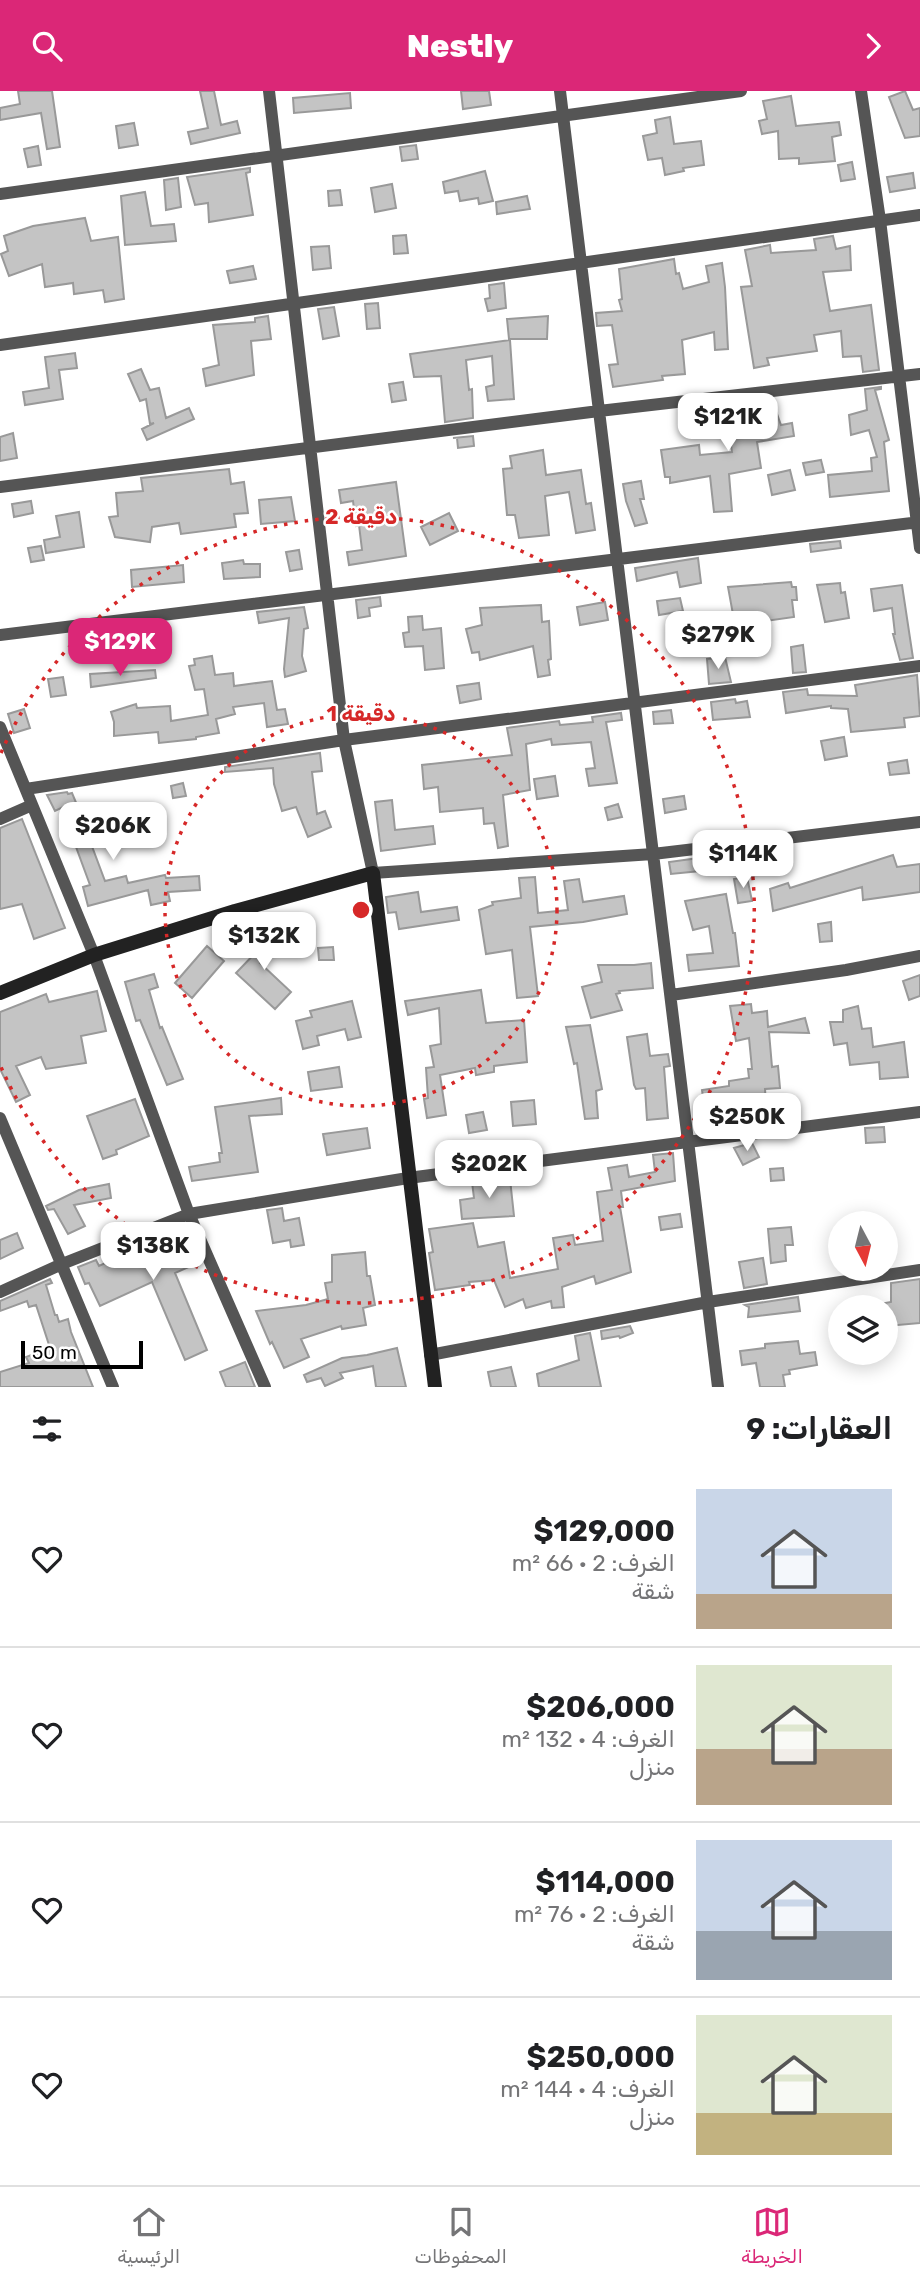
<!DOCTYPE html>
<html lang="ar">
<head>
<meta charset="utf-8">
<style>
  body { margin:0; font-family:Rubik,"Noto Sans Arabic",sans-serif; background:#f6f6f6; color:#202124; direction:rtl; height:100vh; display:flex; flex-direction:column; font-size:26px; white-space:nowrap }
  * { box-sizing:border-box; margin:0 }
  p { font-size:23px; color:#757577 }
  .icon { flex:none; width:38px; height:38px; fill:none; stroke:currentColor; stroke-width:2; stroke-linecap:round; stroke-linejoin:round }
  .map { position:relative; height:1296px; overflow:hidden; direction:ltr }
  .panel { display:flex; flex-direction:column; background:#fff; flex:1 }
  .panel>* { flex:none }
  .needle { width:46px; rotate:173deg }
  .fabs { position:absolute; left:828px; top:1120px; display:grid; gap:14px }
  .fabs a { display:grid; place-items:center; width:70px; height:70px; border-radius:50%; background:#fff; box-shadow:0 4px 18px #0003; font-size:35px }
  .scale { position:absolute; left:21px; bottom:18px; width:122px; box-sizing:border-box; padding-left:7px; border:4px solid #000; border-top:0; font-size:19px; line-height:24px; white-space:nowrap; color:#000; -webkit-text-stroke:5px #fff; paint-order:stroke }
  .price { position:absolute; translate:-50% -60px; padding:0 16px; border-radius:14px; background:#fff; color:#222; font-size:23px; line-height:46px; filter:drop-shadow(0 2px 4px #0008) }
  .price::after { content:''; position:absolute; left:50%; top:42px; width:21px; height:16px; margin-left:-10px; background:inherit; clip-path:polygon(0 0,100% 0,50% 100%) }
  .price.selected { background:#db2777; color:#fff }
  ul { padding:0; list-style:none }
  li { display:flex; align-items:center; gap:21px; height:175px; padding:0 28px }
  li+li { border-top:2px solid #e0e0e0 }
  li span { display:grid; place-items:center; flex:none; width:196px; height:140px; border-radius:0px; color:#555 }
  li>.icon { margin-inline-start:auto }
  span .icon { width:84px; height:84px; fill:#fffc; stroke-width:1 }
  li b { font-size:30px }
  h2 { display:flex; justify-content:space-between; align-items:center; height:84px; padding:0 28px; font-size:30px }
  header { display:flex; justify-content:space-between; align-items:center; height:91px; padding:0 28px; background:#db2777; color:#fff; font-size:32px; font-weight:800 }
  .tabs { display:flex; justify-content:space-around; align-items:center; height:98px; border-top:2px solid #e0e0e0; background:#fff; font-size:19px; color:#757577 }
  .tabs a { display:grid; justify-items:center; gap:4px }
  .tabs .selected { color:#db2777 }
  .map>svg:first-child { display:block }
  .building { fill:#c4c4c4; stroke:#999; stroke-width:2 }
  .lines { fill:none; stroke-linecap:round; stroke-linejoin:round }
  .minor { stroke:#555; stroke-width:12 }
  .secondary { stroke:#222; stroke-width:14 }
  .ring { fill:none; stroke:#d62828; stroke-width:3.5; stroke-dasharray:3.5 7 }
  .centre { fill:#d62828; stroke:#fff; stroke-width:3.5 }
  .ring-label { font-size:21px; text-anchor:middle; font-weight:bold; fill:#d62828; stroke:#fff; stroke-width:5; stroke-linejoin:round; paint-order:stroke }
</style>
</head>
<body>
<header><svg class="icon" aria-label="forward" viewBox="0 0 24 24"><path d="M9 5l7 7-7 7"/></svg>Nestly<svg class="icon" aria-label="search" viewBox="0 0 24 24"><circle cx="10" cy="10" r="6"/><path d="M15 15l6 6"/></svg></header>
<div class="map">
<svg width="920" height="1296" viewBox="0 0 920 1296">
  <rect width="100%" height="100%" fill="#fff"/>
  <path class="building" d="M 18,0 L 52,0 L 60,56 L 47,58 L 41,22 L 0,29 L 0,17 L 20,13 Z
    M 200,0 L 214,0 L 221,34 L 237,30 L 240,42 L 191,53 L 188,41 L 208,37 Z
    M 461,0 L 489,0 L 491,14 L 463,18 Z
    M 905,0 L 913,19 L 920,17 L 920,45 L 905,47 L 889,6 Z
    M 350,2 L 351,17 L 294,22 L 293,7 Z
    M 791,5 L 796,35 L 839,31 L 841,44 L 832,46 L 835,70 L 799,73 L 799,67 L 779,68 L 778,40 L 762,43 L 759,30 L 767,28 L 763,10 Z
    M 670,26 L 674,53 L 701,50 L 704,74 L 683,77 L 684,80 L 665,84 L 662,67 L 648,69 L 643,45 L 657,42 L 655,29 Z
    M 134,32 L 138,54 L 119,57 L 116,35 Z
    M 416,54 L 418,68 L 402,70 L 400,56 Z
    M 38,55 L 41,74 L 28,76 L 24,58 Z
    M 852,71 L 855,88 L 841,90 L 838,74 Z
    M 250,77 L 250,81 L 246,82 L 253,124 L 209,131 L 208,112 L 195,114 L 187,86 Z
    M 485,80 L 493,110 L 479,113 L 478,107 L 460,110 L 458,100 L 445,102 L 443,91 Z
    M 913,82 L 915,97 L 890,101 L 887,86 Z
    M 178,87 L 181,116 L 166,119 L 164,89 Z
    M 392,93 L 396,117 L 375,121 L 371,97 Z
    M 340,99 L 342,114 L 329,115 L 328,100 Z
    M 145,101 L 151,135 L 174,133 L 176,150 L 125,154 L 121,105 Z
    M 527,105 L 530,118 L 497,123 L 496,111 Z
    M 85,127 L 91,150 L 118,146 L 124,208 L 105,211 L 103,199 L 74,203 L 73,192 L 45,196 L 42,173 L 9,185 L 1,163 L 8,160 L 4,145 L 33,135 Z
    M 406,144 L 408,162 L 394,163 L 393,145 Z
    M 833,145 L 836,158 L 850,155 L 851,179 L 823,181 L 830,220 L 871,214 L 879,279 L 863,281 L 861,265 L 843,266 L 841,240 L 814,244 L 817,260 L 767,267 L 769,274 L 754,277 L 741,196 L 752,195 L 745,159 L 770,154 L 771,162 L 816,159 L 814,148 Z
    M 329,155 L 331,177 L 313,179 L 311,156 Z
    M 674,168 L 676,183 L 679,182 L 683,198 L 709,191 L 706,175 L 722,172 L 725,196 L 728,258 L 715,259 L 714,241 L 682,249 L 685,283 L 662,285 L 663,289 L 613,296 L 609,274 L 618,273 L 612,234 L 597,235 L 596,222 L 622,220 L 619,209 L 622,208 L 619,178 Z
    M 253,175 L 256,188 L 230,192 L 227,180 Z
    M 504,192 L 506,217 L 488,220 L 485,208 L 490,207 L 489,194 Z
    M 378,212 L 380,237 L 367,238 L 365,213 Z
    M 334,216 L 339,245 L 323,248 L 318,218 Z
    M 268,225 L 271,248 L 251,250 L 254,284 L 206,295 L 203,278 L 219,274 L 213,234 L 255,231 L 255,227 Z
    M 548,225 L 547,248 L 509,248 L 507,228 Z
    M 510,249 L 514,308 L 488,310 L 486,296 L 494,294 L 492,265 L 466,269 L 469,299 L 472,298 L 473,327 L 445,331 L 441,285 L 414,286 L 410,263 Z
    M 75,262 L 77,277 L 59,279 L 63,308 L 25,314 L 23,301 L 49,297 L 45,266 Z
    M 141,278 L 150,299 L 159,297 L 166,327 L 189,317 L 194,328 L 147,349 L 142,338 L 154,332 L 150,333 L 146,308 L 140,310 L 128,283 Z
    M 403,291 L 406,309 L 392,311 L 389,293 Z
    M 881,296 L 881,298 L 875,299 L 889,349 L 884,351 L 889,400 L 830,406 L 828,384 L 872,380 L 871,367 L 877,366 L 869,339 L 851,344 L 849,324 L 867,319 L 865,298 Z
    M 772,309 L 781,334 L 792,332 L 794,345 L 757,351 L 761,377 L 729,383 L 732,420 L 714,421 L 710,385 L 670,392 L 670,386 L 665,386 L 661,359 L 699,354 L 700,364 L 732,361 L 727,323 L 762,319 L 759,310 Z
    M 13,342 L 17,367 L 0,370 L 0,346 Z
    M 473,345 L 474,355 L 458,357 L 457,347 L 453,347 Z
    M 543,359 L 546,384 L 581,379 L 586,413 L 591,412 L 595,439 L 576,442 L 569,401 L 545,405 L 549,444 L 519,447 L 515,424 L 507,424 L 503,378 L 512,377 L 510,365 Z
    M 821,369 L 824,381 L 806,384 L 803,372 Z
    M 229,378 L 231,393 L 244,391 L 248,422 L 234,423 L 236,436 L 181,443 L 179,432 L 152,436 L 150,451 L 115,446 L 109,426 L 118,425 L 116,402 L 143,400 L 141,387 Z
    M 790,379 L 795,399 L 772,404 L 768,384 Z
    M 641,390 L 644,408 L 640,408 L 647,432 L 635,435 L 626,410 L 623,393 Z
    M 396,391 L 406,465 L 349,474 L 347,461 L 362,459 L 359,434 L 356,435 L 353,410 L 341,412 L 339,399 Z
    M 291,406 L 295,430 L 261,433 L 259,409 Z
    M 31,410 L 33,422 L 14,426 L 12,413 Z
    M 79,421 L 84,456 L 46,462 L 44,449 L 60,446 L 56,425 Z
    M 449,422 L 458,440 L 430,454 L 421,436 Z
    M 840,450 L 841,457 L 811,461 L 810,453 Z
    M 41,455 L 44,469 L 31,471 L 28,457 Z
    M 299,459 L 302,478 L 290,480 L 286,461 Z
    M 698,467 L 701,492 L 680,496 L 677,481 L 637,490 L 635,477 Z
    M 243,469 L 244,473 L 260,473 L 260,486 L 224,488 L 222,472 Z
    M 183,474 L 184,491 L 132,496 L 131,479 Z
    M 791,491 L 792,496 L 796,496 L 797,509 L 792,509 L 794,526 L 752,532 L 750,525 L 734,529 L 728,496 Z
    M 840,492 L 841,502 L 845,501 L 849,527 L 825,531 L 817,494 Z
    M 902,494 L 913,567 L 900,569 L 893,543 L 895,543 L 892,517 L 874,520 L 871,498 Z
    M 380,506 L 381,515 L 369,517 L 370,525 L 358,527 L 356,509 Z
    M 680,507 L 683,520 L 659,524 L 657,510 Z
    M 605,511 L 608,529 L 580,534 L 577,516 Z
    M 541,514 L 542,531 L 549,530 L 551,568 L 548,569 L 550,584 L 538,586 L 533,555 L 480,569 L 479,561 L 472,562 L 466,538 L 482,534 L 480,517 Z
    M 304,516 L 308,537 L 304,538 L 302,565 L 306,580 L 285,586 L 284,578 L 289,527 L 259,532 L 257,521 Z
    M 422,525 L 423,539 L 441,537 L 444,577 L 425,579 L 423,555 L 405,556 L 403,542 L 409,541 L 408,526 Z
    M 803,554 L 806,581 L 793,582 L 791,556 Z
    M 212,565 L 215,584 L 233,582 L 234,595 L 272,590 L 277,619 L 285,618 L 288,633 L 267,636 L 264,612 L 233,616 L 235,623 L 216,628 L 219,642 L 196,646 L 196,648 L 159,652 L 158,641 L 114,645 L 114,631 L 111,621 L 136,613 L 137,617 L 170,615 L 171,630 L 208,624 L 204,598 L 195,599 L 189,575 L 195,574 L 194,568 Z
    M 725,566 L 731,591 L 709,593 L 707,568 Z
    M 155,579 L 156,587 L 91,596 L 90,583 Z
    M 917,584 L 920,625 L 904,627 L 905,636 L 851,641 L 848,618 L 831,617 L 831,615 L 786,622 L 783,601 L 807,598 L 808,604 L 857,605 L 855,594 Z
    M 63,586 L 66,604 L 51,606 L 48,588 Z
    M 479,592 L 481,608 L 460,612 L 457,595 Z
    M 735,608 L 736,612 L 747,610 L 750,626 L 713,629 L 711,611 Z
    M 24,618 L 30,637 L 14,642 L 8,623 Z
    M 671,619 L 673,632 L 654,633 L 653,621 Z
    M 621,622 L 622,629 L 606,631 L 617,692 L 589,695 L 586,678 L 595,677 L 591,651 L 552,654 L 551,648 L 526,653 L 530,699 L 503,704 L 508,755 L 498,757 L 494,732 L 484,733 L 483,717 L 440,721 L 438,696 L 424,698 L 422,674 L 512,664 L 507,637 L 559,630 L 560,634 L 593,631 L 592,626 Z
    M 844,646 L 847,665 L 825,669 L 821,650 Z
    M 320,662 L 322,680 L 312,681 L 317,723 L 325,720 L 331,736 L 308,746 L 296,716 L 282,720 L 274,693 L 273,677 L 225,681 L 225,676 Z
    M 907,669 L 909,682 L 890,684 L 888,672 Z
    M 555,685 L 558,705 L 537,708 L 534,688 Z
    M 183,692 L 186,705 L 173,707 L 171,695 Z
    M 67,701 L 68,703 L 72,702 L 87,738 L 117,732 L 120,745 L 90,750 L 105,790 L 126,785 L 128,792 L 165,784 L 166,787 L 199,785 L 200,799 L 168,801 L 170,810 L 151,814 L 148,799 L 88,815 L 83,796 L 90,794 L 72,745 L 75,744 L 63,716 L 55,720 L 47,704 Z
    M 684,705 L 686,718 L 665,722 L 663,708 Z
    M 392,709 L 395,739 L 433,735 L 435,753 L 381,760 L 375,711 Z
    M 618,713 L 622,726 L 608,729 L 605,717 Z
    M 22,728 L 65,837 L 34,848 L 22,813 L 0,818 L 0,737 Z
    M 893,764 L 897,776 L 920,773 L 920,801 L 863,809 L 862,796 L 773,820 L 770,798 L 788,792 L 790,797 Z
    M 699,767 L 700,780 L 671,783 L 669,771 Z
    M 535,786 L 538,822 L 568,819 L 564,790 L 579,788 L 583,811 L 624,805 L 627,823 L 583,831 L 530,836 L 538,905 L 517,907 L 512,859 L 486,863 L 479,819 L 493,814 L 492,811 L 521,807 L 519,787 Z
    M 747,786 L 752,810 L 738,812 L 734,788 Z
    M 418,801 L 421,821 L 457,816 L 459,829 L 399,838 L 396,821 L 388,822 L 386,806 Z
    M 726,803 L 733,842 L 735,842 L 739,875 L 689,880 L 687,864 L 713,862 L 709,835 L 693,839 L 685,810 Z
    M 831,831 L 832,850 L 820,851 L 818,833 Z
    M 267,836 L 282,854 L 260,872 L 291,901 L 275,918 L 236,882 L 263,854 L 255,846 Z
    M 207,855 L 224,870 L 192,907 L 175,892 Z
    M 333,856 L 334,869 L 319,869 L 318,857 Z
    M 651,872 L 653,897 L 619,900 L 620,902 L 616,903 L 622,919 L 591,927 L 582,896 L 602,891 L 598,874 L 634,874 Z
    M 154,883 L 158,896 L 149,899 L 160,937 L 162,936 L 183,988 L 167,994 L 140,929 L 136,930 L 125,891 Z
    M 920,884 L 920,905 L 909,909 L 903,890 Z
    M 481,899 L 486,932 L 524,929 L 527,971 L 494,975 L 494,981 L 476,984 L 475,977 L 440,984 L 446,1024 L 427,1027 L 424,1008 L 428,1007 L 426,977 L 434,976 L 430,955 L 441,953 L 439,917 L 408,924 L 405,910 Z
    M 97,900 L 106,940 L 81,945 L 86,972 L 46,978 L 41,966 L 16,975 L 30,1004 L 16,1011 L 0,978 L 0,921 L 46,903 L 49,911 Z
    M 352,910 L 361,946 L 348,949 L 345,938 L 317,945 L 319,954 L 303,958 L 296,930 L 312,926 L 310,920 Z
    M 751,913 L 752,922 L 767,920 L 768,936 L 805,927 L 809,942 L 769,941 L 772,976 L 778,975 L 780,997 L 765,998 L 766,1013 L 752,1014 L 751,1009 L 731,1011 L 731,1008 L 704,1012 L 702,999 L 729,995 L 729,990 L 749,987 L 748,978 L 752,978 L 749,947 L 736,950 L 730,915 Z
    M 858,915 L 862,938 L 871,937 L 873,956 L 904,951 L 908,986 L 880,988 L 879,971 L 850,974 L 847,952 L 834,954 L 830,931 L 843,931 L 843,919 Z
    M 590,934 L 602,998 L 596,1000 L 598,1027 L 585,1028 L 577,972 L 574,973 L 566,936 Z
    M 647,943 L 650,965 L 668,963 L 670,975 L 664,976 L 668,1027 L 647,1029 L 645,997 L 636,998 L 634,994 L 627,946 Z
    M 339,976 L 342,996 L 311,1000 L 308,981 Z
    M 281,1007 L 282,1023 L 249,1025 L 258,1081 L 192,1090 L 189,1076 L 220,1071 L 219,1062 L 222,1062 L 215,1016 Z
    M 135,1008 L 149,1045 L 116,1059 L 117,1063 L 103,1068 L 87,1025 Z
    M 534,1009 L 536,1033 L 513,1035 L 511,1011 Z
    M 483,1021 L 487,1039 L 469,1042 L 466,1024 Z
    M 884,1036 L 885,1051 L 866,1052 L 865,1037 Z
    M 367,1037 L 370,1057 L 327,1064 L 323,1043 Z
    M 752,1052 L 759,1066 L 743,1074 L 734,1057 Z
    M 673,1062 L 675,1090 L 621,1100 L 623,1116 L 620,1116 L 631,1181 L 596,1193 L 594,1185 L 562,1196 L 564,1216 L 552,1217 L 551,1210 L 526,1217 L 523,1208 L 505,1216 L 494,1189 L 469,1191 L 470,1194 L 435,1199 L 429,1162 L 433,1161 L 429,1138 L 473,1132 L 478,1156 L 504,1151 L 510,1187 L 558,1178 L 553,1147 L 573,1144 L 575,1154 L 603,1150 L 597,1101 L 612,1099 L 608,1077 L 627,1074 L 629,1086 L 655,1081 L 653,1064 Z
    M 783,1077 L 784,1089 L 771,1090 L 770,1078 Z
    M 488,1088 L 489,1091 L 510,1088 L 514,1125 L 462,1128 L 460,1109 L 474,1107 L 472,1091 Z
    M 109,1093 L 111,1107 L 74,1114 L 85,1135 L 68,1143 L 54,1118 L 48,1119 L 46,1115 L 79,1099 Z
    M 282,1117 L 284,1130 L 299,1127 L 304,1154 L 291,1156 L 290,1149 L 273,1152 L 267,1119 Z
    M 680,1123 L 682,1136 L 661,1139 L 659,1126 Z
    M 184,1134 L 200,1171 L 175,1182 L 207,1259 L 185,1269 L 152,1191 L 100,1215 L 89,1192 L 85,1193 L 78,1176 L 96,1169 L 99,1175 L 156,1149 L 155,1146 Z
    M 791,1136 L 793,1154 L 785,1154 L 786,1170 L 771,1172 L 768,1138 Z
    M 17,1142 L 23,1157 L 0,1168 L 0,1149 Z
    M 365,1161 L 367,1185 L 370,1185 L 375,1214 L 363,1217 L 366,1234 L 342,1238 L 341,1235 L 301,1248 L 309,1266 L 284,1277 L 272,1251 L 270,1253 L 256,1220 L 306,1214 L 328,1208 L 325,1192 L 332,1191 L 332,1164 Z
    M 763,1167 L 767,1193 L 744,1197 L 739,1171 Z
    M 50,1188 L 52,1192 L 46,1194 L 55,1224 L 57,1224 L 59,1231 L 68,1228 L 71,1241 L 93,1296 L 0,1296 L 0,1281 L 29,1272 L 26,1266 L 50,1257 L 36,1214 L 29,1216 L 27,1210 L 0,1220 L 0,1210 Z
    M 920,1188 L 920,1232 L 887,1235 L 885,1212 L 891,1211 L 891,1192 Z
    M 798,1206 L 800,1220 L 748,1226 L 749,1216 L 745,1214 Z
    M 630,1235 L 633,1242 L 620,1247 L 619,1245 L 602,1248 L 601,1240 Z
    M 590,1242 L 601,1296 L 539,1296 L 537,1283 L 579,1269 L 575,1245 Z
    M 798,1250 L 800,1263 L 815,1261 L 817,1274 L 789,1279 L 790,1283 L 783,1284 L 785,1296 L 760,1296 L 756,1272 L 742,1274 L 740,1260 L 765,1257 L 765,1253 Z
    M 397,1257 L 406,1296 L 376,1296 L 373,1275 L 340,1282 L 343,1287 L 325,1295 L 321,1287 L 307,1291 L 304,1284 L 342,1267 L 367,1264 Z
    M 245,1271 L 255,1296 L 226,1296 L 220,1281 Z
    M 511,1276 L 516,1296 L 491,1296 L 488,1281 Z"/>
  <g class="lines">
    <path class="minor" d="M 269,0 L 344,649 L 373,782 L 653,763 L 920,731
      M 560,0 L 718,1296
      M 861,0 L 880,129 L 920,457
      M 0,103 L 741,0
      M 0,254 L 920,124
      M 0,396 L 599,320 L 920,283
      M 0,544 L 920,431
      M 0,636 L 94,864 L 189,1123 L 265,1296
      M 26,698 L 344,649 L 920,575
      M 0,728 L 32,714
      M 671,904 L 846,879 L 920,865
      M 0,1027 L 113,1296
      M 0,1201 L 62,1173 L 189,1123 L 408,1087 L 920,1021
      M 430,1264 L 708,1211 L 920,1179"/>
    <path class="secondary" d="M 0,902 L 94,864 L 235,820 L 373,782 L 435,1296"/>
  </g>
  <g class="ring">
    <circle cx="361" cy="819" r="196"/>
    <path d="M1 662A393 393 0 1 1 1 976"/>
  </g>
  <circle cx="361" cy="819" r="10" class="centre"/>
  <g class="ring-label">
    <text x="361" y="433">2 دقيقة</text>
    <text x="361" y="630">1 دقيقة</text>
  </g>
</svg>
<div class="fabs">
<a><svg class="needle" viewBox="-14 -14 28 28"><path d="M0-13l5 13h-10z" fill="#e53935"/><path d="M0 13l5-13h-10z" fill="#757577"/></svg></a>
<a><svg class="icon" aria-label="layers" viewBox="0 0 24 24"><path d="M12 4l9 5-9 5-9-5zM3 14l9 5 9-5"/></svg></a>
</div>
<div class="scale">50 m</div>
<b class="price" style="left:728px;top:362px">$121K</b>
<b class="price" style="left:718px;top:580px">$279K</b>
<b class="price selected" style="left:120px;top:587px">$129K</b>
<b class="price" style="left:113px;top:771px">$206K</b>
<b class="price" style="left:743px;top:799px">$114K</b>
<b class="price" style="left:264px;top:881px">$132K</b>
<b class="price" style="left:747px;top:1062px">$250K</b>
<b class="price" style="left:489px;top:1109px">$202K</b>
<b class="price" style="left:153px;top:1191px">$138K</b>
</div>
<section class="panel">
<h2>العقارات: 9<svg class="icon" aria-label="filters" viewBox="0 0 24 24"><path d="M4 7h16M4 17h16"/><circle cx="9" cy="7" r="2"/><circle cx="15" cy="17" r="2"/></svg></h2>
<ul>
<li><span style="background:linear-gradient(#c9d6e8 75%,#b9a48a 0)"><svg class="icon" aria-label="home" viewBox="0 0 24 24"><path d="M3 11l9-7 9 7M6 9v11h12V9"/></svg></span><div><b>$129,000</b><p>الغرف: 2 · 66 m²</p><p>شقة</p></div><svg class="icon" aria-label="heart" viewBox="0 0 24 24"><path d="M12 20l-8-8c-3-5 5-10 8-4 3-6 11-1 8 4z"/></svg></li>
<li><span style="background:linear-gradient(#dfe7d0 60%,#b9a48a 0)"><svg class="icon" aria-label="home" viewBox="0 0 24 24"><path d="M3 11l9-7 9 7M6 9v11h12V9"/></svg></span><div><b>$206,000</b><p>الغرف: 4 · 132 m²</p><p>منزل</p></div><svg class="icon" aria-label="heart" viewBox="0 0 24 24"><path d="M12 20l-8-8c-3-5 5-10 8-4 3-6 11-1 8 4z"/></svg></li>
<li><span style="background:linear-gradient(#c9d6e8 65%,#9aa5b1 0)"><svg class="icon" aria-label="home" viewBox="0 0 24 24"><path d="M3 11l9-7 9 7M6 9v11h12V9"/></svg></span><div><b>$114,000</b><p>الغرف: 2 · 76 m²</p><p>شقة</p></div><svg class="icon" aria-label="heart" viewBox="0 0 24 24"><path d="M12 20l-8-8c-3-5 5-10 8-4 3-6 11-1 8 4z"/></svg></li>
<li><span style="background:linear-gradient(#dfe7d0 70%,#c2b280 0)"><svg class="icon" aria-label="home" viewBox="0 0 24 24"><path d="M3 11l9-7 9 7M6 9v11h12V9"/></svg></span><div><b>$250,000</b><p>الغرف: 4 · 144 m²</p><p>منزل</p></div><svg class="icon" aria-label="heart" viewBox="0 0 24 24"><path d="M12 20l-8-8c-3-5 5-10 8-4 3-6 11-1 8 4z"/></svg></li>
</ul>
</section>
<nav class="tabs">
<a class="selected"><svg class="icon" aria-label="map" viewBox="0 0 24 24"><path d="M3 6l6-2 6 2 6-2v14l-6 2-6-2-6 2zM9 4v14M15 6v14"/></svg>الخريطة</a>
<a><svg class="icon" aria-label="saved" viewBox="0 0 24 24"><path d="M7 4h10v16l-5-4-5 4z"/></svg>المحفوظات</a>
<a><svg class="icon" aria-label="home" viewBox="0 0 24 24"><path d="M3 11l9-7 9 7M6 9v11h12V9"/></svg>الرئيسية</a>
</nav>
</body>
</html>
